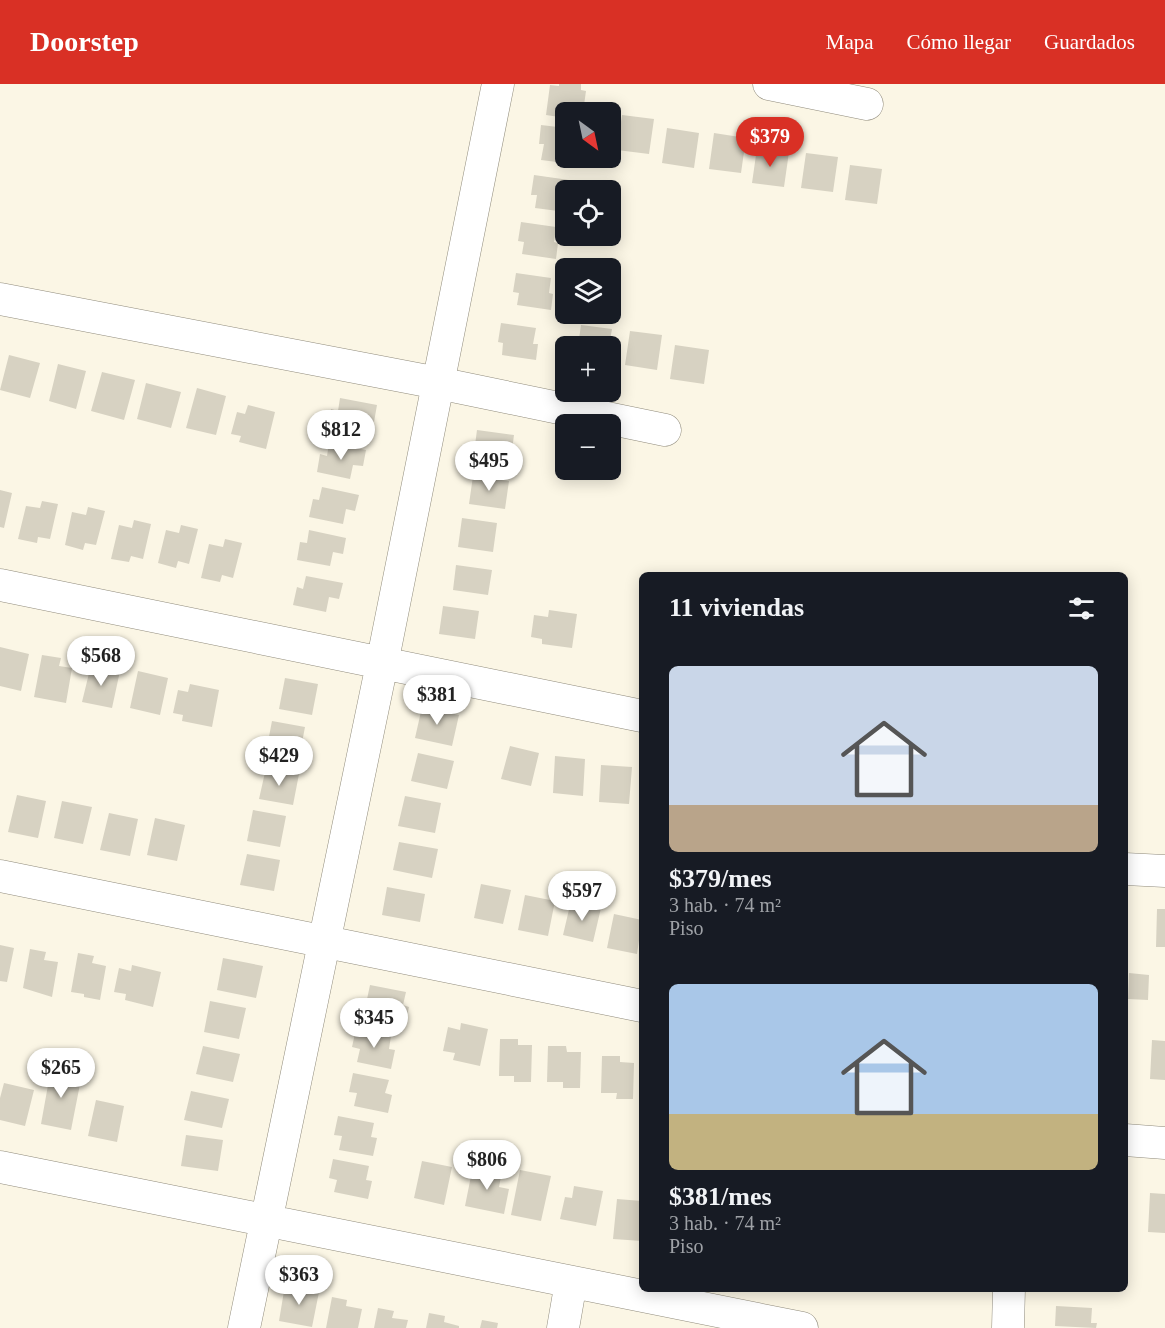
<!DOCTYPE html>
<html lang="es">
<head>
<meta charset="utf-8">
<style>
  body { margin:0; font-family:"Times New Roman",serif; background:#20242c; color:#f1f3f6; height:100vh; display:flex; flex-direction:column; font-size:22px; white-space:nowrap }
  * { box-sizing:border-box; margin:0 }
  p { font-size:20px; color:#9ea1a6 }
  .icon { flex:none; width:33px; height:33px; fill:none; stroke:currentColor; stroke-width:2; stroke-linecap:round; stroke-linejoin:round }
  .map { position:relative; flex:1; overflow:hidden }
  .panel { position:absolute; left:639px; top:488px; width:489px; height:720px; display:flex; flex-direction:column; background:#171b24; border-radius:9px; box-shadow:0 3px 15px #0003 }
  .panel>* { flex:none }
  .needle { width:39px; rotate:147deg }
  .buttons { position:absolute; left:555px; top:18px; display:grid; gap:12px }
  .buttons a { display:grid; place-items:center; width:66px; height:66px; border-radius:9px; background:#171b24; box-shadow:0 3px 15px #0003; font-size:30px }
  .price { position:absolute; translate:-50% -51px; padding:0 14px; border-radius:21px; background:#fff; color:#222; font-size:20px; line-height:39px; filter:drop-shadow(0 2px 3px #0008) }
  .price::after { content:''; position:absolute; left:50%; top:36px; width:18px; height:14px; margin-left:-9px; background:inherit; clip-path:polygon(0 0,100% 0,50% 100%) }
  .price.current { background:#d93025; color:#fff }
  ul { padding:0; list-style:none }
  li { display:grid; align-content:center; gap:12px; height:318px; padding:0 30px }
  li span { display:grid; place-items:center; height:186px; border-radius:9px; color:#555 }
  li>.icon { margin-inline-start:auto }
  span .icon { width:108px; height:108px; fill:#fffc; stroke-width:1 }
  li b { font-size:26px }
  h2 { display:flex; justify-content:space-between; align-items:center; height:72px; padding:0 30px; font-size:26px }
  header { display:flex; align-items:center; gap:36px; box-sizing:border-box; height:84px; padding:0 30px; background:#d93025; color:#fff }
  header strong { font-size:28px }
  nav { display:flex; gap:33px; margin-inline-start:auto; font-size:21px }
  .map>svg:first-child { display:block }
  .building { fill:#d7d2c2 }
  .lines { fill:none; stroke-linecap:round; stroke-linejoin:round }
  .minor-casing { stroke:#908b7c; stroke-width:33 }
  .minor { stroke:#fff; stroke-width:32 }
</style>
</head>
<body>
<header>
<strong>Doorstep</strong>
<nav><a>Mapa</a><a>Cómo llegar</a><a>Guardados</a></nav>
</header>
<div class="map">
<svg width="1165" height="1244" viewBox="0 0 1165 1244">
  <rect width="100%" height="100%" fill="#fbf6e5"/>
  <path class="building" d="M 559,0 L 581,0 L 581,6 L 586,7 L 583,28 L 566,28 L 566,34 L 546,31 L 550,1 L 559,2 Z
    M 622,31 L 654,35 L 649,70 L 617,66 Z
    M 541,41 L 566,44 L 566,74 L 574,74 L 573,80 L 541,76 L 544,60 L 539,60 Z
    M 667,44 L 699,49 L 694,84 L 662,79 Z
    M 714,49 L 746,54 L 741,89 L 709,85 Z
    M 757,64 L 789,68 L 784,103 L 752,99 Z
    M 806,69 L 838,73 L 833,108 L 801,104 Z
    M 850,81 L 882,85 L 877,120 L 845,116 Z
    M 534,91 L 569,96 L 568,106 L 566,106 L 566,128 L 535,124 L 537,111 L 531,111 Z
    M 521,138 L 556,143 L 554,158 L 558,159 L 556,175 L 522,170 L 524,158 L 518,157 Z
    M 516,189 L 551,194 L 549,209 L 553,210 L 551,226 L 517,221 L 519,209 L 513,208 Z
    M 501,239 L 536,244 L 533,260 L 538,260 L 536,276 L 502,271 L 503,259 L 498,258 Z
    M 581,241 L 612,245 L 609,262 L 578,262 Z
    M 630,247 L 662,251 L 657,286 L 625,281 Z
    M 675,261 L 709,266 L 704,300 L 670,295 Z
    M 9,271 L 40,279 L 30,314 L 0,306 Z
    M 58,280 L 86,287 L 76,325 L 49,317 Z
    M 102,288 L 135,296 L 124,336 L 91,327 Z
    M 146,299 L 181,308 L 171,344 L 137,335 Z
    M 197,304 L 226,312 L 216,351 L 186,344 Z
    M 340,314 L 377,321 L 374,338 L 364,336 L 361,350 L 328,343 L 331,325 L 338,327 Z
    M 248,321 L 275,328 L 266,365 L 239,358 L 241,352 L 231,350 L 237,328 L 245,330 Z
    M 477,346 L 514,351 L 510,381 L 473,376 Z
    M 329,359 L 366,366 L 363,382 L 353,381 L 350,395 L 317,388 L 320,370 L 327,372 Z
    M 473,392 L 509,397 L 505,425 L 469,420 Z
    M 322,403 L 359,411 L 355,427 L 346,425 L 343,440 L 309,433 L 313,415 L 319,416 Z
    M 0,406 L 12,409 L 4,444 L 0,443 Z
    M 42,417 L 58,420 L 50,455 L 38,453 L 37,459 L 18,455 L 26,422 L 40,424 Z
    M 88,423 L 105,427 L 96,461 L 85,459 L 83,466 L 65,461 L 72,428 L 86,431 Z
    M 462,434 L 497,439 L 493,468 L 458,463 Z
    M 134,436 L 151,440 L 143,475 L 131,472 L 129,478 L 111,475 L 119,441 L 132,444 Z
    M 181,441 L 198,445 L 189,480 L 178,477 L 176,484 L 158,479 L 166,446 L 179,449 Z
    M 309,446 L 346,454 L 343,470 L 333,468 L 330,482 L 297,476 L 300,458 L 307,459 Z
    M 225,455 L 242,459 L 233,494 L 222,491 L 220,498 L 201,494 L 209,460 L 223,463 Z
    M 456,481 L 492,486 L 488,511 L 453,506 Z
    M 306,492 L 343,499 L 339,515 L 329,513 L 326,528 L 293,521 L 297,503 L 303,505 Z
    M 443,522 L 479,527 L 475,555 L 439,550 Z
    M 549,526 L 577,530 L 572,564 L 542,560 L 542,555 L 531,553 L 534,531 L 548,533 Z
    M 0,563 L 29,570 L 21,607 L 0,602 Z
    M 42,571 L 61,574 L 59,582 L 72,584 L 66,619 L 34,613 Z
    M 91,581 L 120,587 L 112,624 L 82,618 Z
    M 138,587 L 168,594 L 160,631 L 130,624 Z
    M 285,594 L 318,600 L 312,631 L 279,625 Z
    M 190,600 L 219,606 L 212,643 L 182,637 L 183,631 L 173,629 L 178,606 L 188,608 Z
    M 422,623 L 459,631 L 452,662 L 415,654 Z
    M 272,637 L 305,643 L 299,674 L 266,668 Z
    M 510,662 L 539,669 L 531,702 L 501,695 Z
    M 418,669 L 454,677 L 447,705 L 411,697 Z
    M 555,672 L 585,675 L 583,712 L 553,709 Z
    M 601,681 L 632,683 L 629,720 L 599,718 Z
    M 266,684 L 299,690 L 293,721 L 259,715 Z
    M 17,711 L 46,717 L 38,754 L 8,748 Z
    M 405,712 L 441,719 L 435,749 L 398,742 Z
    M 62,717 L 92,723 L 83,760 L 54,754 Z
    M 253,726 L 286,732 L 280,763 L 247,757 Z
    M 109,729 L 138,735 L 130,772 L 100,766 Z
    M 155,734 L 185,741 L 177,777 L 147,771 Z
    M 399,758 L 438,765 L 432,794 L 393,786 Z
    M 247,770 L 280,776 L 274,807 L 240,801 Z
    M 481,800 L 511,806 L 503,840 L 474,834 Z
    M 387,803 L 425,810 L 420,838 L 382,831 Z
    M 525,811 L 555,817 L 548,852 L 518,846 Z
    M 571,817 L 601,824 L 593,858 L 563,851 Z
    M 1157,825 L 1165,825 L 1165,863 L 1156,863 Z
    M 614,830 L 642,836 L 637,870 L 607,864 Z
    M 0,861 L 14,864 L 7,898 L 0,897 Z
    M 30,865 L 46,868 L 44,876 L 58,878 L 52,913 L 23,904 Z
    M 78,869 L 94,872 L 92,879 L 106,882 L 100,916 L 84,913 L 84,910 L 71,908 Z
    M 223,874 L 263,882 L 256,914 L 217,906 Z
    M 132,881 L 161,888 L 153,923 L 125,916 L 126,910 L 114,908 L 119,884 L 131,887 Z
    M 1129,889 L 1149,891 L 1148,916 L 1128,915 Z
    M 370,901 L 406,908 L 403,921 L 409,923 L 405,941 L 371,934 L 374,921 L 366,920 Z
    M 210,917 L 246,924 L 239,955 L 204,948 Z
    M 461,939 L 488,945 L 480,982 L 453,976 L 455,969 L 443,967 L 448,943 L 460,946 Z
    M 356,945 L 391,952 L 389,965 L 395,966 L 391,985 L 357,978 L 360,965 L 352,963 Z
    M 500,955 L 518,955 L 518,961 L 532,961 L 531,998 L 514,998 L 514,992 L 499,992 Z
    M 1152,956 L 1165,957 L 1165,996 L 1150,995 Z
    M 203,962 L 240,970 L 233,998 L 196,990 Z
    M 548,962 L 566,962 L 567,968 L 581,968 L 580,1004 L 563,1004 L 563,998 L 547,998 Z
    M 602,972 L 620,972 L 620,978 L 634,979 L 633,1015 L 616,1015 L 617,1009 L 601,1009 Z
    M 52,979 L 64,981 L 62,991 L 81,995 L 71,1046 L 41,1040 Z
    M 353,989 L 389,996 L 385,1009 L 392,1011 L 388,1029 L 354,1022 L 357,1009 L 349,1008 Z
    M 4,999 L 34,1006 L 25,1042 L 0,1036 L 0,1014 Z
    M 191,1007 L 229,1015 L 222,1044 L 184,1036 Z
    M 96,1016 L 124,1022 L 117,1058 L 88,1052 Z
    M 338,1032 L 374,1039 L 371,1053 L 377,1054 L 373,1072 L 339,1066 L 342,1052 L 334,1051 Z
    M 186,1051 L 223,1056 L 218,1087 L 181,1082 Z
    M 333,1075 L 369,1082 L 366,1096 L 372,1097 L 368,1115 L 334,1108 L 337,1096 L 329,1094 Z
    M 422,1077 L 452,1083 L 444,1121 L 414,1114 Z
    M 473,1082 L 502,1087 L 499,1103 L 509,1105 L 504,1130 L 465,1122 Z
    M 520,1086 L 551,1092 L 541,1137 L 511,1131 Z
    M 574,1102 L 603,1107 L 596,1142 L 560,1135 L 565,1113 L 572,1114 Z
    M 1150,1109 L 1165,1110 L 1165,1149 L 1148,1148 Z
    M 617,1115 L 642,1117 L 642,1157 L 613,1155 Z
    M 285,1201 L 319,1208 L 312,1243 L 279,1237 Z
    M 332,1213 L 347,1216 L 346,1222 L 362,1225 L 358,1244 L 326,1244 Z
    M 1056,1222 L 1092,1224 L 1091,1239 L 1097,1239 L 1096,1244 L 1055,1242 Z
    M 378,1224 L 394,1227 L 392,1234 L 408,1236 L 406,1244 L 374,1244 Z
    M 429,1229 L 445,1232 L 444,1238 L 459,1242 L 459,1244 L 426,1244 Z
    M 482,1236 L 498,1239 L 497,1244 L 480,1244 Z"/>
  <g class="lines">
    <g class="minor-casing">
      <path id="minor" d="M 769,0 L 867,20
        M 0,215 L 438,299 L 665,346
        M 0,501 L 642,632
        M 1125,785 L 1165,787
        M 0,792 L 642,922
        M 1125,1056 L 1165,1059
        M 0,1083 L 802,1244
        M 244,1244 L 382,580 L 498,0
        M 563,1244 L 571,1198
        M 1008,1244 L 1009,1204"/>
    </g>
    <use href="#minor" class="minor"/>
  </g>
</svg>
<div class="buttons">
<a><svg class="needle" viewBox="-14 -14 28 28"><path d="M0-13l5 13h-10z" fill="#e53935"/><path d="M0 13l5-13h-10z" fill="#9ea1a6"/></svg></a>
<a><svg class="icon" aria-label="locate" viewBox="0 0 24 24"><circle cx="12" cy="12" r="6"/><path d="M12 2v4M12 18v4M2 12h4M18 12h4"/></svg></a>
<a><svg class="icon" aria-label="layers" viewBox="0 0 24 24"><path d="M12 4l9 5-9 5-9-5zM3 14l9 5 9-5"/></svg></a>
<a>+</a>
<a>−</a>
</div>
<b class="price current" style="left:770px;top:84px">$379</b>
<b class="price" style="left:341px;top:377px">$812</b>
<b class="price" style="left:489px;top:408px">$495</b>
<b class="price" style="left:101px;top:603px">$568</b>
<b class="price" style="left:437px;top:642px">$381</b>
<b class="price" style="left:279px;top:703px">$429</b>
<b class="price" style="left:582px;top:838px">$597</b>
<b class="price" style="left:374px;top:965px">$345</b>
<b class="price" style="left:61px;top:1015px">$265</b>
<b class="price" style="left:487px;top:1107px">$806</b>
<b class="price" style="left:299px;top:1222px">$363</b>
<section class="panel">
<h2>11 viviendas<svg class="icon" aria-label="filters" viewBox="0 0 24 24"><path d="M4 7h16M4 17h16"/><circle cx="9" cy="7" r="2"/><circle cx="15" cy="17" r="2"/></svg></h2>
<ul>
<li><span style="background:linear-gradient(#c9d6e8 75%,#b9a48a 0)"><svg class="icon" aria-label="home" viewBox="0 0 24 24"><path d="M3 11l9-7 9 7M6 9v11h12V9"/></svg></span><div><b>$379/mes</b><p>3 hab. · 74 m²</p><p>Piso</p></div></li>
<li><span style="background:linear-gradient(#a9c7e8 70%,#c2b280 0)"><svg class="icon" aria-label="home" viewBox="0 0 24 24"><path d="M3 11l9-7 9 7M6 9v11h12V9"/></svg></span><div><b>$381/mes</b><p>3 hab. · 74 m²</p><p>Piso</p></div></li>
</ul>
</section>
</div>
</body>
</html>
